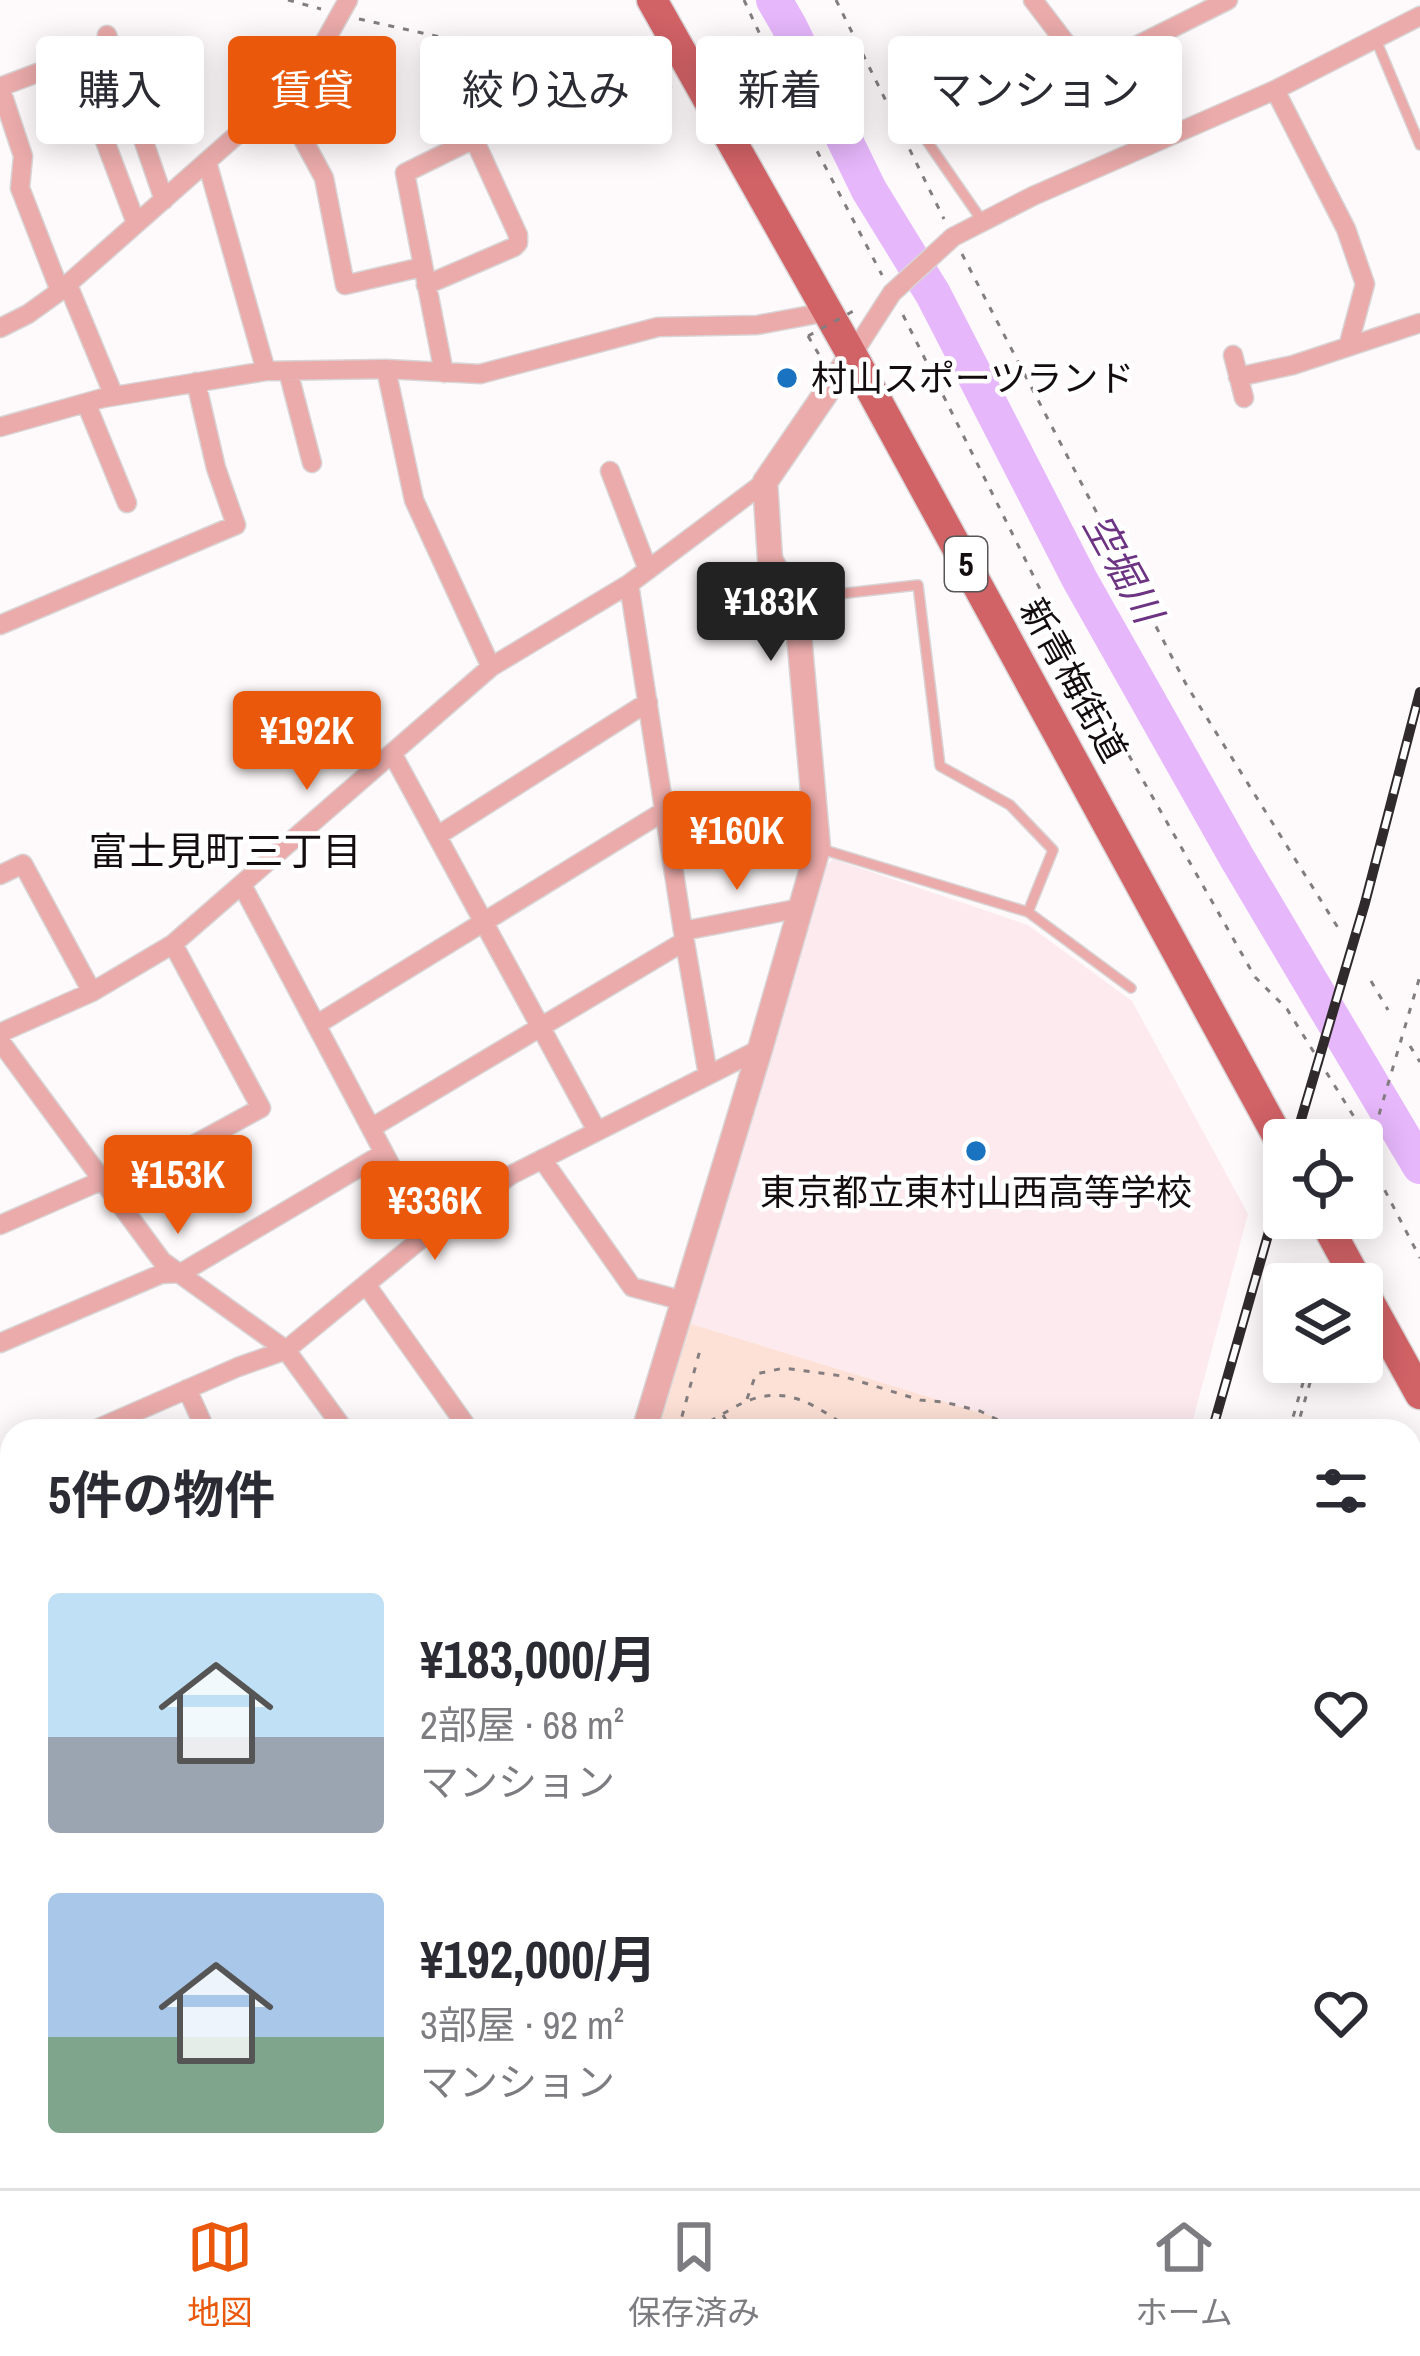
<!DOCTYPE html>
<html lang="ja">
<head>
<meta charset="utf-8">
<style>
  body { margin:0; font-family:"Archivo Narrow","Noto Sans JP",sans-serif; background:#f2f2f3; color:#2b2b33; height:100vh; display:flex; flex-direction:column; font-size:45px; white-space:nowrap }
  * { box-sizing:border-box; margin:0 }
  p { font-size:39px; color:#7c7c81 }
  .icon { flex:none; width:66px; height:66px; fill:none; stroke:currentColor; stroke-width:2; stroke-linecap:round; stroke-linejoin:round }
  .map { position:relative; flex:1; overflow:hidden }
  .panel { position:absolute; left:0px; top:1419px; width:1422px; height:771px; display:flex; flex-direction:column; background:#fff; border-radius:36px 36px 0 0; box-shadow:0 6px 30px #0003 }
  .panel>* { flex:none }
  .banner { position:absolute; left:36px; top:36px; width:1350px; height:108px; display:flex; gap:24px }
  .buttons { position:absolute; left:1263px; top:1119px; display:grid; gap:24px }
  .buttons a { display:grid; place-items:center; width:120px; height:120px; border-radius:12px; background:#fff; box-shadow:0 6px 30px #0003; font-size:60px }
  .price { position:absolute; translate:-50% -102px; padding:0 27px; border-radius:12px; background:#ea580c; color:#fff; font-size:39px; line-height:78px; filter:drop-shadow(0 3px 6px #0008) }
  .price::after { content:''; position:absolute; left:50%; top:72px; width:36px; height:27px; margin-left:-18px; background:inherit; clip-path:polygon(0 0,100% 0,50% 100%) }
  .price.active { background:#222; color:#fff }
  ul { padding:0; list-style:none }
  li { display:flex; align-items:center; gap:36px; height:300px; padding:0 48px }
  li span { display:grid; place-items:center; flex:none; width:336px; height:240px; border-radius:12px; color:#555 }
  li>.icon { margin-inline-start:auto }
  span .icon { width:144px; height:144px; fill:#fffc; stroke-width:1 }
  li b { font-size:51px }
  h2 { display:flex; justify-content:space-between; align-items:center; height:144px; padding:0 48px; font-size:51px }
  .tag { padding:0 42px; border-radius:12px; background:#fff; box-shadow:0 6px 30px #0003; font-size:42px; line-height:108px }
  .tag.active { background:#ea580c; color:#fff }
  .tabs { display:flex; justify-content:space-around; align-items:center; height:168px; border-top:3px solid #e1e1e2; background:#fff; font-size:33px; color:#7c7c81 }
  .tabs a { display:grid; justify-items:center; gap:6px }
  .tabs .active { color:#ea580c }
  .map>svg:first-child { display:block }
  .built { fill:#fceaef }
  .green { fill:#fde1d6 }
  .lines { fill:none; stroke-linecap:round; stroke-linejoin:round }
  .river { stroke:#e6b7fb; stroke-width:36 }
  .service-casing { stroke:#d9d4d5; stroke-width:12 }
  .minor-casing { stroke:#d9d4d5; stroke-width:21 }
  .tertiary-casing { stroke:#d9d4d5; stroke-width:27 }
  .primary-casing { stroke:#d9d4d5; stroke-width:33 }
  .path { stroke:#837d7f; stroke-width:3; stroke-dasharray:6 9; stroke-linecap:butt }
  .service { stroke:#eaabaa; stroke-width:9 }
  .minor { stroke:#eaabaa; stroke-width:18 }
  .tertiary { stroke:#eaabaa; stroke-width:24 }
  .primary { stroke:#d16266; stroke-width:30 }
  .rail-casing { stroke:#312a2c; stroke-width:10 }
  .rail { stroke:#fff; stroke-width:6; stroke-dasharray:18; stroke-linecap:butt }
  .path-bridge { stroke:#837d7f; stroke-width:3; stroke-dasharray:6 9; stroke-linecap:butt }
  .poi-dot { fill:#1a73c0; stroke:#fff; stroke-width:4.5 }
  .labels { text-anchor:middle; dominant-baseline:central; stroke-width:9; stroke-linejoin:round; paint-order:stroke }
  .shield { fill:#fff; stroke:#5a5657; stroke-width:3 }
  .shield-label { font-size:33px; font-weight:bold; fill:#140d0f }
  .poi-label { font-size:36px; fill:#140d0f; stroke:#fff; text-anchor:start }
  .street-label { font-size:36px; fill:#140d0f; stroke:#fff }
  .water-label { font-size:39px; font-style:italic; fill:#6c3483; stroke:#fff }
  .neighbourhood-label { font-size:39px; fill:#140d0f; stroke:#fff }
</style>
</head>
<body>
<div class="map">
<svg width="1420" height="2188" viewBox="0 0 1420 2188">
  <rect width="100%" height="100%" fill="#fefafb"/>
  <path class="built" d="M 833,859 L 1028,925 L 1132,1001 L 1248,1214 L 1190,1431 L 1040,1431 L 688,1323 L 824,867 Z"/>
  <path class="green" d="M 688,1323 L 1040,1431 L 655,1431 Z
    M 523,2178 L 972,2178 L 969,2188 L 554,2188 Z"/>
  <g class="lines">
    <path class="river" d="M 774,0 L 789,26 L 869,190 L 933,294 L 1080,580 L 1237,858 L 1420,1166"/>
    <g class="service-casing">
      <path id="service" d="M 1376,40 L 1420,145
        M 902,105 L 983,222
        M 794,599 L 918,585 L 940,766 L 1010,805 L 1053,850 L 1028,912
        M 818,848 L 1028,912 L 1131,988
        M 0,1599 L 12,1594
        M 1247,2178 L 1255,2188"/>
    </g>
    <g class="minor-casing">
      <path id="minor" d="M 1033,0 L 1145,147
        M 107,35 L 164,200
        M 1086,71 L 1228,0
        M 1275,90 L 1346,229 L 1365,284 L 1348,347
        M 279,95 L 324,178 L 345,285 L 422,267
        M 207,162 L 266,371
        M 68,285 L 114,396
        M 426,285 L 514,247 L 518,243 L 518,235 L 474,139 L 405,173 L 444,373
        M 60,291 L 20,188 L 23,156 L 0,87 L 74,59 L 136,223
        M 0,328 L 28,314 L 60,291 L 264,111 L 315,59 L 348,0
        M 852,355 L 892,293 L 953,237 L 1033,196 L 1275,90 L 1420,16
        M 1233,355 L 1244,398
        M 386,369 L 414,500 L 491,667
        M 288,371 L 312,463
        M 1238,377 L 1293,365 L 1420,323
        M 86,403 L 127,503
        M 0,427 L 103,398 L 266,371 L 386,369 L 480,374 L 658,327 L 757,325 L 827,312
        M 610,471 L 648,570
        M 629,584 L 683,931 L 708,1075
        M 0,625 L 236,525 L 216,468 L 196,382
        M 393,755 L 597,1131
        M 437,836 L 648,702
        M 0,875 L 23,864 L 92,992
        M 242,885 L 427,1234
        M 683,931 L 801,908
        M 316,1025 L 666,810
        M 0,1033 L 92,992 L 173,944 L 491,667 L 629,584 L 765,482
        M 0,1041 L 162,1261 L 286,1350 L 345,1431
        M 371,1128 L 685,941
        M 542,1159 L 632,1287 L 684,1301
        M 111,1190 L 261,1108 L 173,944
        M 0,1225 L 103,1180
        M 367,1286 L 470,1431
        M 0,1343 L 161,1274 L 181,1273 L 384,1153
        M 187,1389 L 206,1431
        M 92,1431 L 238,1367 L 286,1350 L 427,1234 L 511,1175 L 760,1049
        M 0,1472 L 12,1467
        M 1410,1694 L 1420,1692
        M 0,1724 L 12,1718
        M 0,1746 L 12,1773
        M 1410,1831 L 1420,1823
        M 0,1867 L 12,1864
        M 1410,1904 L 1420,1870
        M 1105,2178 L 1114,2188
        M 1334,2178 L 1339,2188"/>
    </g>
    <g class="tertiary-casing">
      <path id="tertiary" d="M 644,1431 L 760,1049 L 818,848 L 799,635 L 791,600 L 770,559 L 765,482 L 852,355
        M 337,2188 L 367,2178
        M 450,2188 L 454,2178"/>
    </g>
    <g class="primary-casing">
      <path id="primary" d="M 652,0 L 852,355 L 1284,1148
        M 1323,1218 L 1359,1284
        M 1362,1289 L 1420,1394"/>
    </g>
    <path class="path" d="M 288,0 L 321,9
      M 744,0 L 762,39 L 748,57 L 766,92 L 784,88 L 882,275
      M 836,0 L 886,101
      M 359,19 L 672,88
      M 733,84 L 757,75
      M 903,136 L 944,219
      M 962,254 L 1187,686 L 1340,931
      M 903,315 L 1082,673 L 1255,977 L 1287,1009 L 1356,1120 L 1350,1127 L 1344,1140
      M 808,336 L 821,358
      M 1371,981 L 1388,1010
      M 1410,1046 L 1420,1062
      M 1362,1152 L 1367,1156 L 1420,1258
      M 1362,1172 L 1420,976
      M 747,1399 L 756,1374 L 784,1368 L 842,1376 L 920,1400 L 944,1402 L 980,1411 L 1020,1431
      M 723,1415 L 732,1431
      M 678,1431 L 700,1350 L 696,1348
      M 682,1431 C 702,1428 715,1418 733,1408 C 782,1380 812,1403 853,1431
      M 1289,1431 L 1309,1362
      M 1296,1431 L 1316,1362
      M 625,2178 L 630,2188
      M 642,2178 L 660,2188
      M 789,2188 L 804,2178
      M 819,2188 L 822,2178
      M 964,2188 L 967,2178
      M 1071,2188 L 1074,2178
      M 1079,2188 L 1082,2178"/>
    <use href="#service" class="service"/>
    <use href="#minor" class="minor"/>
    <use href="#tertiary" class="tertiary"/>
    <use href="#primary" class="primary"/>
    <g class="rail-casing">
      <path id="rail" d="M 1295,1140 L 1365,903 L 1420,692
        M 1212,1431 L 1284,1179
        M 997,2188 L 1000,2178"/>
    </g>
    <use href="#rail" class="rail"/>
    <path class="path-bridge" d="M 808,336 L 857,309"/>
  </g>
  <g class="poi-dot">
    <circle cx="787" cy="378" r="12"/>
    <circle cx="976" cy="1151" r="12"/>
  </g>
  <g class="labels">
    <rect class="shield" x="945" y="537" width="42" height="54" rx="9"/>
    <g class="shield-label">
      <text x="966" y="564">5</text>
    </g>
    <g class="poi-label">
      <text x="811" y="378">村山スポーツランド</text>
      <text x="976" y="1192" text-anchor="middle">東京都立東村山西高等学校</text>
    </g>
    <g class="street-label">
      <text transform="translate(1074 680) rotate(61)">新青梅街道</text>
    </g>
    <g class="water-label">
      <text transform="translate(1123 568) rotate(61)">空堀川</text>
    </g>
    <g class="neighbourhood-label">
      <text x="225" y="851">富士見町三丁目</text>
    </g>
  </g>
</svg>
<div class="buttons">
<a><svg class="icon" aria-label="locate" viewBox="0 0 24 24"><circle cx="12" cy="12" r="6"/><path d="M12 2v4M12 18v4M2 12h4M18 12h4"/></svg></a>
<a><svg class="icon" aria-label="layers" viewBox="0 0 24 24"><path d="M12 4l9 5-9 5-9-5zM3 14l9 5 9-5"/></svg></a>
</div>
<b class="price active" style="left:771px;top:664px">¥183K</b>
<b class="price" style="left:307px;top:793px">¥192K</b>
<b class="price" style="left:737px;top:893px">¥160K</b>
<b class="price" style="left:178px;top:1237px">¥153K</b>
<b class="price" style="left:435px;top:1263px">¥336K</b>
<div class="banner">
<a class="tag">購入</a>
<a class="tag active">賃貸</a>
<a class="tag">絞り込み</a>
<a class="tag">新着</a>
<a class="tag">マンション</a>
</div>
<section class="panel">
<h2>5件の物件<svg class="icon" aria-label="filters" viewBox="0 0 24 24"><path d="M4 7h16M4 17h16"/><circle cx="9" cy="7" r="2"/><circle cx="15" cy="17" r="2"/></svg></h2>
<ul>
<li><span style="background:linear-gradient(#bfe0f5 60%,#9aa5b1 0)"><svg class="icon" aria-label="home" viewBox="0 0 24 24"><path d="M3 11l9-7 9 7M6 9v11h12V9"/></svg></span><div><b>¥183,000/月</b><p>2部屋 · 68 m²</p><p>マンション</p></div><svg class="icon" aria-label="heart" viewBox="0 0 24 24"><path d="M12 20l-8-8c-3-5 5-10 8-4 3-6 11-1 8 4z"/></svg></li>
<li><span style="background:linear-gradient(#a9c7e8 60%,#7fa58c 0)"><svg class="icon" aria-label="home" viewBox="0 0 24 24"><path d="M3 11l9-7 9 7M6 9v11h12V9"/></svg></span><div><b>¥192,000/月</b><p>3部屋 · 92 m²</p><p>マンション</p></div><svg class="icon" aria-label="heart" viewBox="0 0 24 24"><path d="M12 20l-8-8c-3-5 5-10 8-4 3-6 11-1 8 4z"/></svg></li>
</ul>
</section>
</div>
<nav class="tabs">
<a class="active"><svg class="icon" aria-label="map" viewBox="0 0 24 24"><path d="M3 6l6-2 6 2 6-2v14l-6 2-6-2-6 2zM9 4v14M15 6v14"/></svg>地図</a>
<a><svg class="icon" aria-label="saved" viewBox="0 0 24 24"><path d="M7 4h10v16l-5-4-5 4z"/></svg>保存済み</a>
<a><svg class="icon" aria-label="home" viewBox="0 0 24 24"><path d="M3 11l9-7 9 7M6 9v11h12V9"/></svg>ホーム</a>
</nav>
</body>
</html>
